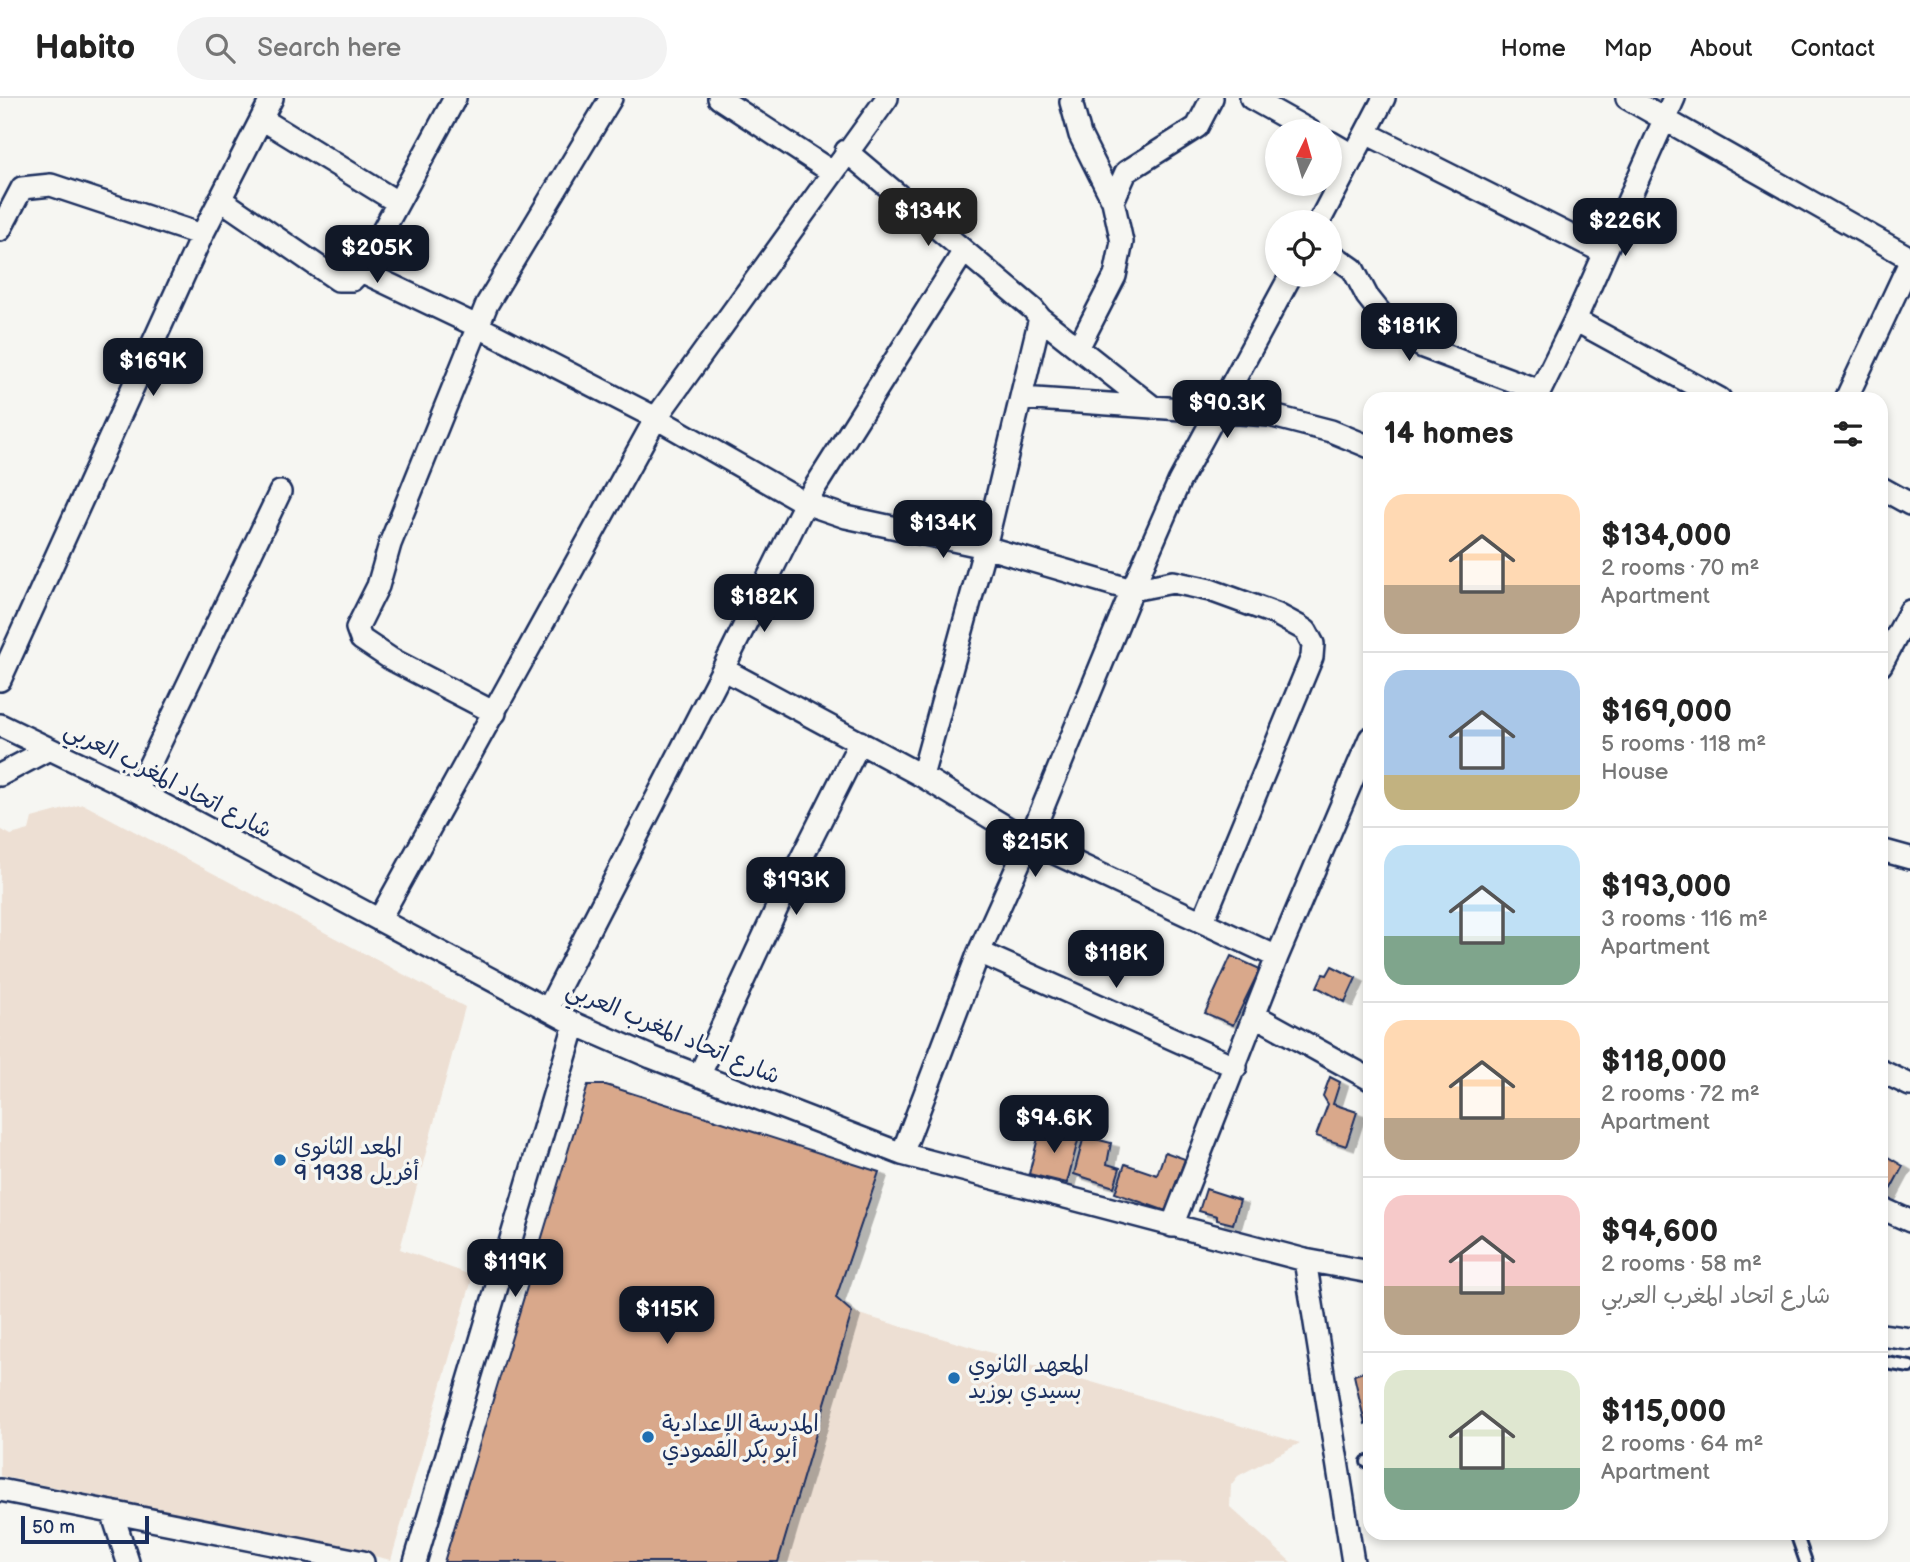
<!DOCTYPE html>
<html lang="en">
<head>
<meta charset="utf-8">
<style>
  body { margin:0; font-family:"Balsamiq Sans","Playpen Sans Arabic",sans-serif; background:#f2f2f2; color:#222; height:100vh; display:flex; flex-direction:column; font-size:26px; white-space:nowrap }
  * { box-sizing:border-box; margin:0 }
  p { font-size:23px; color:#767676 }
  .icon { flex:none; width:38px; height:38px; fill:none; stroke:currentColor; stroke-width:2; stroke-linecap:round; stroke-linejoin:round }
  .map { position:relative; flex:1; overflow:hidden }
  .drawer { position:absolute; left:1363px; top:294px; width:525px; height:1148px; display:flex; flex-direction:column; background:#fff; border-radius:21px; box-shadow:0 4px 10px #0003 }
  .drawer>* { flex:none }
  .needle { width:46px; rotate:5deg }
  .fabs { position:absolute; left:1265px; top:21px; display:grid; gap:14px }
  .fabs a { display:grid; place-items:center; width:77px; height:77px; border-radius:50%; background:#fff; box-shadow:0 4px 10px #0003; font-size:35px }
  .scale { position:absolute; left:21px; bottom:18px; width:128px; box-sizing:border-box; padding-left:7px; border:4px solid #1b2f5e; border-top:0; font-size:19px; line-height:24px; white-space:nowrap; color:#1b2f5e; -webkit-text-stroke:5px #f6f6f2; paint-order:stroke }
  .price { position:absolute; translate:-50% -60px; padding:0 16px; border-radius:14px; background:#111827; color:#fff; font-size:23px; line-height:46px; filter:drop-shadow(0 2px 4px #0008) }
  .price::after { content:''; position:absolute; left:50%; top:42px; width:21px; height:16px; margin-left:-10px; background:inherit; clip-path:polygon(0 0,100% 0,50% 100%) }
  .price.selected { background:#222; color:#fff }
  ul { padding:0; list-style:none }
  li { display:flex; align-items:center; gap:21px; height:175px; padding:0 21px }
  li+li { border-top:2px solid #e0e0e0 }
  li span { display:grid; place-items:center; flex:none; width:196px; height:140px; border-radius:21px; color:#555 }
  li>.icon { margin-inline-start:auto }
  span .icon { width:84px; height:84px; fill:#fffc; stroke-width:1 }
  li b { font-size:30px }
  h2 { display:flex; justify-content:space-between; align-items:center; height:84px; padding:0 21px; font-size:30px }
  header { display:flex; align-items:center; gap:42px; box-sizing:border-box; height:98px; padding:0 35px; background:#fff; border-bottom:2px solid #e0e0e0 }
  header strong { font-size:33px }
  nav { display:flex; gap:38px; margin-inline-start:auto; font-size:24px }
  .search { width:490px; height:63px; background:#f2f2f2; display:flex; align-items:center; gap:18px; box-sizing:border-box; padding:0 24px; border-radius:38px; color:#767676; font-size:26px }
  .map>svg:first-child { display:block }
  .built { fill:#eddfd3 }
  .building { fill:#d9a88b; stroke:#1b2f5e; stroke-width:2; filter:url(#shadow) }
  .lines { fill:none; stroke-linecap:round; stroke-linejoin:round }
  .service-casing { stroke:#1b2f5e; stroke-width:16 }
  .minor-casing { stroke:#1b2f5e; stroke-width:26 }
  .service { stroke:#f6f6f2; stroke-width:10 }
  .minor { stroke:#f6f6f2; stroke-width:21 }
  .poi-dot { fill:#1f6fb2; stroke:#f6f6f2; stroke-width:2.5 }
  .labels { text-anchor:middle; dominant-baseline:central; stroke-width:7; stroke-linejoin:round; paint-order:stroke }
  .street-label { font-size:23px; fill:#1b2f5e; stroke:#f6f6f2 }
  .poi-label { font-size:23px; fill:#1b2f5e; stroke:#f6f6f2; text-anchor:start }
</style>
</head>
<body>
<header>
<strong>Habito</strong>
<div class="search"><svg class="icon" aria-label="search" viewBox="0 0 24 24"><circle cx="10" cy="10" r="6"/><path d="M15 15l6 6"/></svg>Search here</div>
<nav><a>Home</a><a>Map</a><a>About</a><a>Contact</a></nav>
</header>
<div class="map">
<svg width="1910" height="1464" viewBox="0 0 1910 1464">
  <defs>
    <filter id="shadow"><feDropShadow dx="8" dy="4.5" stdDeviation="0" flood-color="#0004"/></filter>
  </defs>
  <rect width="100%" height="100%" fill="#f6f6f2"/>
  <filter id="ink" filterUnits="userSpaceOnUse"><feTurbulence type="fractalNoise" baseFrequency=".0143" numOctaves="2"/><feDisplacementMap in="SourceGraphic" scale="14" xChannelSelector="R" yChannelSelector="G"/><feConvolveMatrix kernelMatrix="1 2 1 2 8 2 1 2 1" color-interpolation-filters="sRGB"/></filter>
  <g filter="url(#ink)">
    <path class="built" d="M 83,706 L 465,909 L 400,1151 L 473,1178 L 391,1462 L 257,1431 L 0,1378 L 0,731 L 11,737 L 29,732 L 32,720 Z
      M 852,1214 L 1300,1345 L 1238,1378 L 1231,1387 L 1230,1409 L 1291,1464 L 778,1464 Z"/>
    <path class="building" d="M 1231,858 L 1260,871 L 1233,927 L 1205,915 Z
      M 1332,868 L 1356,880 L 1345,904 L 1317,889 L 1323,876 L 1327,877 Z
      M 1330,979 L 1340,984 L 1333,1006 L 1357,1014 L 1346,1048 L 1316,1038 L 1328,1006 L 1323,998 Z
      M 588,987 L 606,987 L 879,1074 L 836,1200 L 852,1214 L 778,1464 L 444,1464 Z
      M 1041,1028 L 1079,1039 L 1067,1085 L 1029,1076 Z
      M 1084,1038 L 1111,1045 L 1107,1066 L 1120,1070 L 1114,1089 L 1074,1076 Z
      M 1165,1054 L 1185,1061 L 1166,1113 L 1115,1095 L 1125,1066 L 1157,1077 Z
      M 1881,1055 L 1903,1068 L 1882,1107 L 1881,1107 Z
      M 1206,1091 L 1240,1102 L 1233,1126 L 1217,1122 L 1217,1118 L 1199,1113 Z
      M 1370,1272 L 1370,1324 L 1365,1326 L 1354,1277 Z"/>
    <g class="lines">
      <g class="service-casing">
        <path id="service" d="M 1881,1264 L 1910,1269
          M 1367,1364 L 1370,1364
          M 1796,1435 L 1806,1464"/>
      </g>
      <g class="minor-casing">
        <path id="minor" d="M 719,0 L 832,74
          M 1073,0 L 1071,4 L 1080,37 L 1113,103 L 1122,144 L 1115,178 L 1078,250
          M 1251,0 L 1310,33
          M 1627,0 L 1910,160
          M 262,21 L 397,104
          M 1366,35 L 1605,155
          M 1330,44 L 1354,58
          M 846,53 L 1033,211 L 1040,220 L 1154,310
          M 220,101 L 338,182 L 352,182 L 361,173 L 455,0
          M 1113,103 L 1126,74 L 1197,29 L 1212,0
          M 1319,124 L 1384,0
          M 0,132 L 22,90 L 51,87 L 202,137
          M 1330,155 L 1353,171 L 1367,198 L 1394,232 L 1423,249 L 1540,293
          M 361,173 L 479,229 L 656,320 L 805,405 L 846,419 L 985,449 L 1132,492 L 1173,484 L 1210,492 L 1276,516 L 1300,529 L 1306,533 L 1313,546 L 1312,559 L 1203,823
          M 1575,222 L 1720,301
          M 1021,300 L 1269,317 L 1331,333 L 1370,349
          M 1536,301 L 1575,222 L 1674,0
          M 1846,301 L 1910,164
          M 1881,390 L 1910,406
          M 1881,567 L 1910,513
          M 723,571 L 922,678 L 1029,743 L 1277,859
          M 0,582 L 202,137 L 272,0
          M 495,615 L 391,561 L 361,541 L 357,530 L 378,488 L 390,446 L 487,206 L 611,0
          M 0,627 L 137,693 L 575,926 L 651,959 L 902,1056 L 1305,1162 L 1370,1174
          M 0,677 L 49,651
          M 922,678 L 985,449 L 1040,220
          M 137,693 L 280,394
          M 1881,752 L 1910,760
          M 379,822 L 656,320 L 887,0
          M 979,854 L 1236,969
          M 548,911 L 723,571 L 805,405 L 964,153
          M 1256,918 L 1370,981
          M 1881,973 L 1910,987
          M 699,978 L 782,799 L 860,644
          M 902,1056 L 979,854 L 1029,743 L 1132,492 L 1179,384 L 1291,177
          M 1881,1110 L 1910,1123
          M 1172,1128 L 1277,859 L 1370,640
          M 1305,1162 L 1353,1464
          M 1881,1237 L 1910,1241
          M 0,1392 L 363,1464
          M 112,1414 L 128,1464
          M 415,1464 L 575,926"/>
      </g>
      <use href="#service" class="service"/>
      <use href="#minor" class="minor"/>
    </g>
  </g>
  <g class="poi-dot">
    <circle cx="280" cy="1062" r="7"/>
    <circle cx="954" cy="1280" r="7"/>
    <circle cx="648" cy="1339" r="7"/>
  </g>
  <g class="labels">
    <g class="street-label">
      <text transform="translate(168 682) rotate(27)">شارع اتحاد المغرب العربي</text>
      <text transform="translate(673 935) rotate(23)">شارع اتحاد المغرب العربي</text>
    </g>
    <g class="poi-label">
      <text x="294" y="1049">المعد الثانوي<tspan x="294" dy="26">9 أفريل 1938</tspan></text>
      <text x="968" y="1267">المعهد الثانوي<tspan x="968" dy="26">بسيدي بوزيد</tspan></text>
      <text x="662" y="1326">المدرسة الإعدادية<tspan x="662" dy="26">أبو بكر القمودي</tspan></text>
    </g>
  </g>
</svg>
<div class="fabs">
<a><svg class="needle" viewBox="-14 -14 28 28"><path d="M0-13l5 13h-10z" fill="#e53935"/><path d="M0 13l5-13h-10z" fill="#767676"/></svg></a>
<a><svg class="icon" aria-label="locate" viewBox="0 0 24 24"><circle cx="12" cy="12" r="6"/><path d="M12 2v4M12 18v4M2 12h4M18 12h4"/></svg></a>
</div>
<div class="scale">50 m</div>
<b class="price selected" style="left:928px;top:150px">$134K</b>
<b class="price" style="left:1625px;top:160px">$226K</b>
<b class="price" style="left:377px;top:187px">$205K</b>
<b class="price" style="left:1409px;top:265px">$181K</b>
<b class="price" style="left:153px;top:300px">$169K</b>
<b class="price" style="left:1227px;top:342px">$90.3K</b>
<b class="price" style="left:943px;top:462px">$134K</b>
<b class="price" style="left:764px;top:536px">$182K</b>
<b class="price" style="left:1035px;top:781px">$215K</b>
<b class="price" style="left:796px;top:819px">$193K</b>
<b class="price" style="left:1116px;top:892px">$118K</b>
<b class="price" style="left:1054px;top:1057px">$94.6K</b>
<b class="price" style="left:515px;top:1201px">$119K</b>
<b class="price" style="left:667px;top:1248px">$115K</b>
<section class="drawer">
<h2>14 homes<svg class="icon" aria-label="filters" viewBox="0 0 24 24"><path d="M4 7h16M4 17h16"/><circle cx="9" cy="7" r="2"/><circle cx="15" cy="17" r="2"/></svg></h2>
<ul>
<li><span style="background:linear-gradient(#ffd9b3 65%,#b9a48a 0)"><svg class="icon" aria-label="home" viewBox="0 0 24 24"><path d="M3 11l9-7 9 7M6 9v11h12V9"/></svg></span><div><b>$134,000</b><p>2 rooms · 70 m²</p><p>Apartment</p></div></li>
<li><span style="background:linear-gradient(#a9c7e8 75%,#c2b280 0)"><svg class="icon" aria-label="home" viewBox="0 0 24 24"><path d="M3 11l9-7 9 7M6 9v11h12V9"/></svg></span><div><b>$169,000</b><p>5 rooms · 118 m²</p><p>House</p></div></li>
<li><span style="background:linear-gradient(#bfe0f5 65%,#7fa58c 0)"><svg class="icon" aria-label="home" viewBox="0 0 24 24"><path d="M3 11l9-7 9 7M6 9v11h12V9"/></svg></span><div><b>$193,000</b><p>3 rooms · 116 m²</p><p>Apartment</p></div></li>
<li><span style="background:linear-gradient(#ffd9b3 70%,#b9a48a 0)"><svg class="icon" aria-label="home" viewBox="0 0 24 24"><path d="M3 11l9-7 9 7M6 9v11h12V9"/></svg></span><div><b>$118,000</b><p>2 rooms · 72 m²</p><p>Apartment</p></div></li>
<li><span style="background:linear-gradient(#f6c9c9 65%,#b9a48a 0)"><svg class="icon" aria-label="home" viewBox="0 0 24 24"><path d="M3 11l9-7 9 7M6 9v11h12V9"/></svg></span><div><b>$94,600</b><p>2 rooms · 58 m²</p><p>شارع اتحاد المغرب العربي</p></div></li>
<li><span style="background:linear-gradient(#dfe7d0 70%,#7fa58c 0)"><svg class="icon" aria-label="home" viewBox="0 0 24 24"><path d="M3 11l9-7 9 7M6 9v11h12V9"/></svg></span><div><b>$115,000</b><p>2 rooms · 64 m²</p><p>Apartment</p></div></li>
</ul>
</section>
</div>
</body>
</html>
